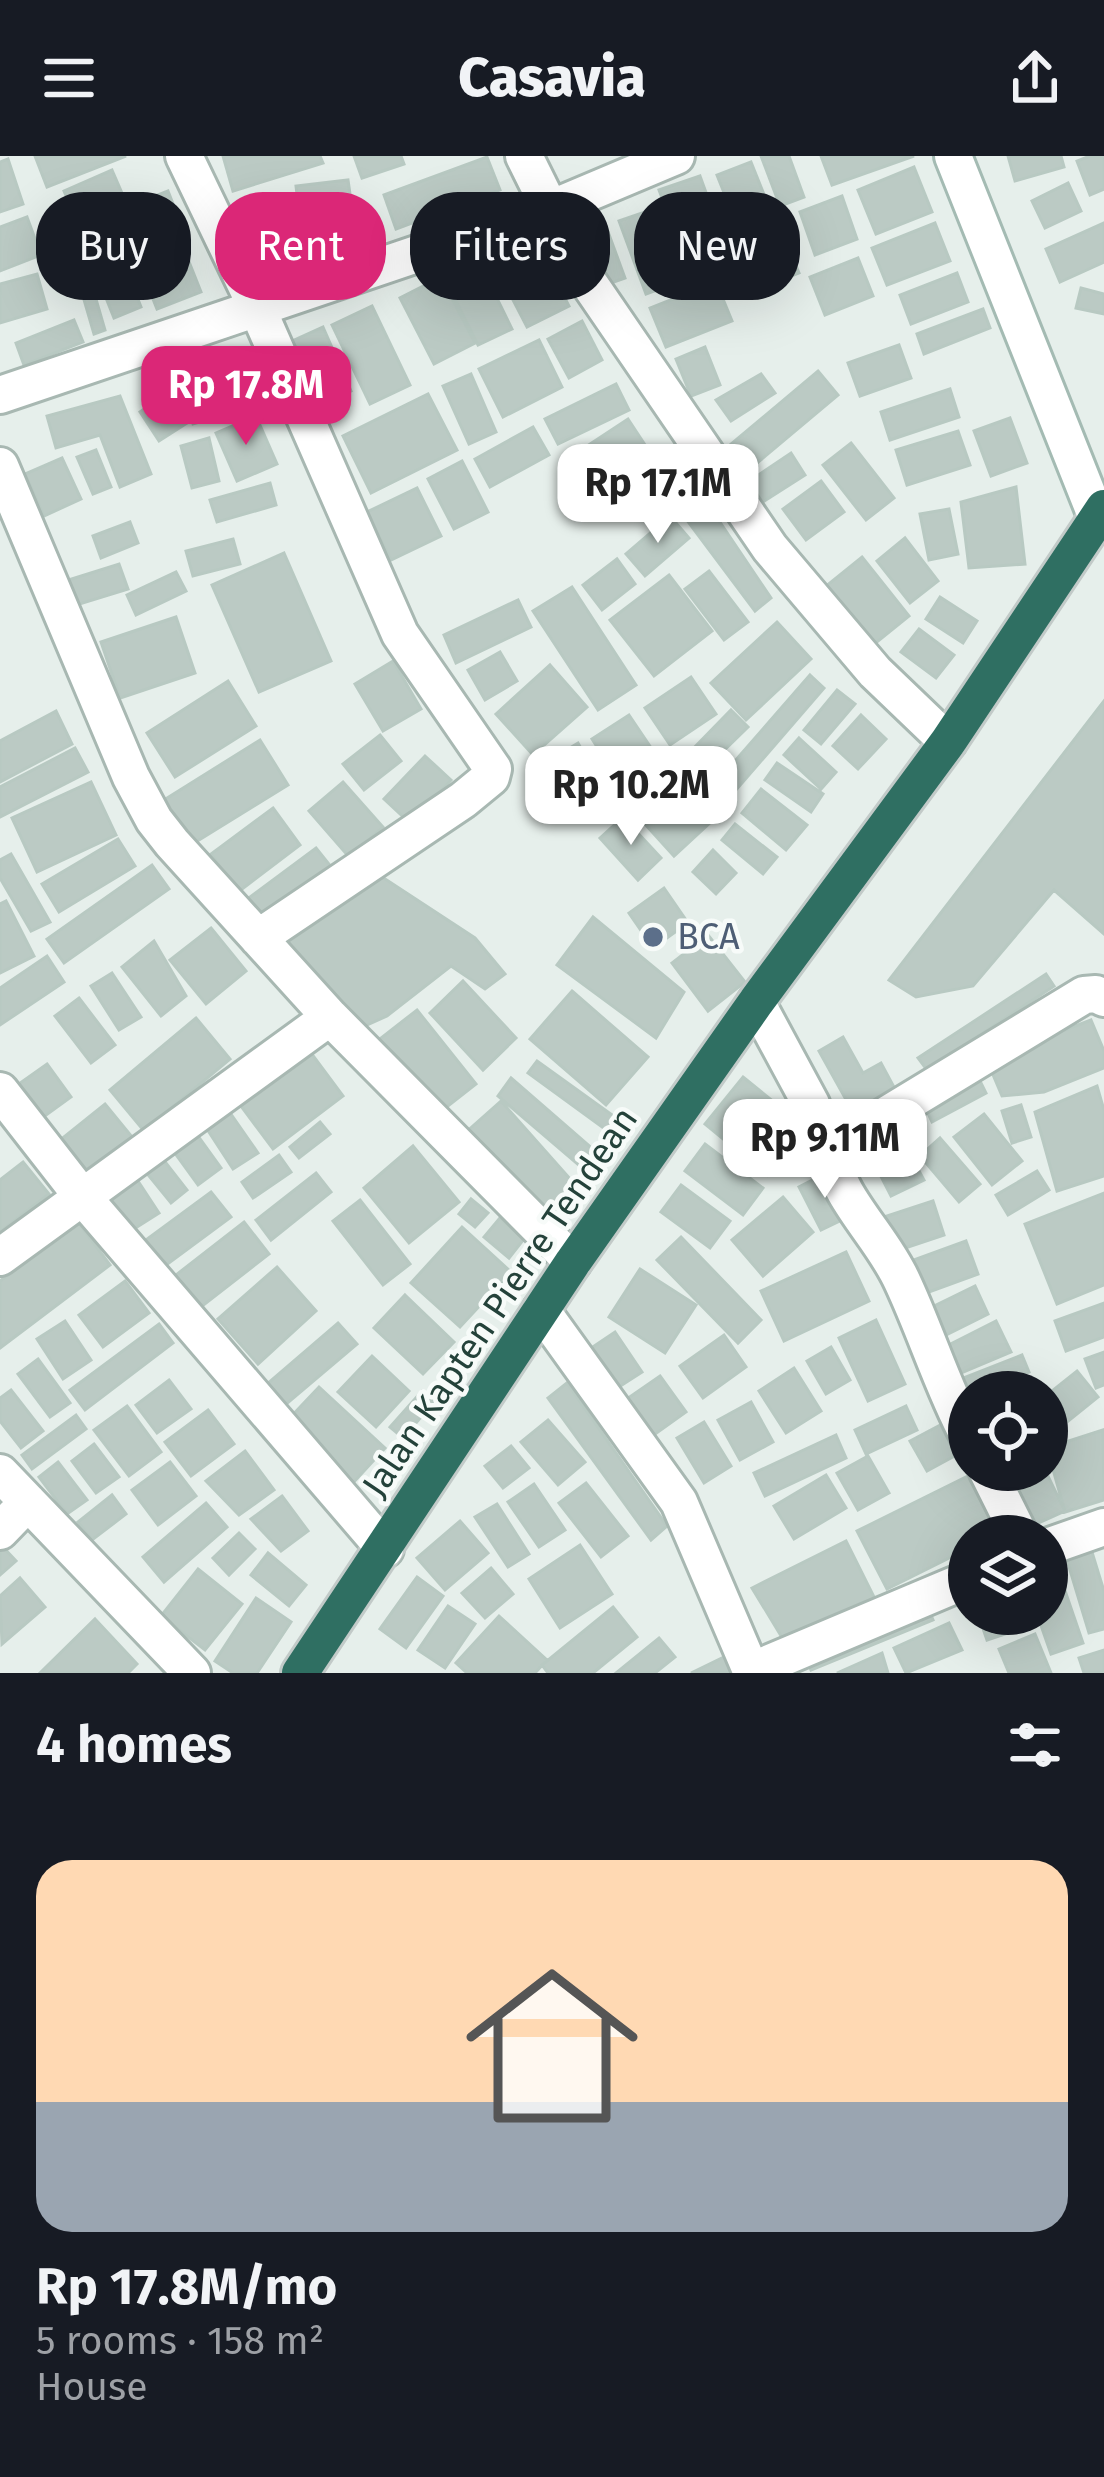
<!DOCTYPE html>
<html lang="en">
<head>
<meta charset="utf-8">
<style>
  body { margin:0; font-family:"Fira Sans",sans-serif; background:#20242c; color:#f1f3f6; height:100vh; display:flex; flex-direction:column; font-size:45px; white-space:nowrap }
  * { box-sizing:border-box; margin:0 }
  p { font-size:39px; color:#9ea1a6 }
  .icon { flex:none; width:66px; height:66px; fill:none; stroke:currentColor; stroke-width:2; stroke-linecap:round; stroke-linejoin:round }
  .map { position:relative; height:1517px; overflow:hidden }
  .sheet { display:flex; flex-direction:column; background:#171b24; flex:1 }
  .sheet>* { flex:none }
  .top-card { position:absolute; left:36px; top:36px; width:1032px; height:108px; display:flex; gap:24px }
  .fabs { position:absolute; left:948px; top:1215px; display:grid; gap:24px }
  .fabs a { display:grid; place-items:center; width:120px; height:120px; border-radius:50%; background:#171b24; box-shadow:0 12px 48px #0002; font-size:60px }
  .price { position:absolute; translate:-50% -102px; padding:0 27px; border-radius:24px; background:#fff; color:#222; font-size:39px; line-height:78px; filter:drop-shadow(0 3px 6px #0008) }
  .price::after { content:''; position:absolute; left:50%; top:72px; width:36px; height:27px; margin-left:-18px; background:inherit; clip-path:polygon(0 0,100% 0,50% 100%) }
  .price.current { background:#db2777; color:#fff }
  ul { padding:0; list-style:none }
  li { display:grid; align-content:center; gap:24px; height:636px; padding:0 36px }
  li span { display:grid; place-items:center; height:372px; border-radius:36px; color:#555 }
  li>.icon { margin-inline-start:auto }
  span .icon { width:216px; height:216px; fill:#fffc; stroke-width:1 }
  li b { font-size:51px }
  h2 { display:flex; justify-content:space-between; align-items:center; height:144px; padding:0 36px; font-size:51px }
  .tag { padding:0 42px; border-radius:48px; background:#171b24; box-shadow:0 12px 48px #0002; font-size:42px; line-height:108px }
  .tag.current { background:#db2777; color:#fff }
  header { display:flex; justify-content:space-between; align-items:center; height:156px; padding:0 36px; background:#171b24; font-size:54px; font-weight:800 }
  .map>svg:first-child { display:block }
  .building { fill:#bbcac4; stroke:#b8c9c2; stroke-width:3 }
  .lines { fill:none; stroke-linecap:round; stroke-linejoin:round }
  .street-casing { stroke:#a8b8b2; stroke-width:42 }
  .secondary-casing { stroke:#a4bbb3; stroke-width:42 }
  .highway-casing { stroke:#c2cac8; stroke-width:42 }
  .street { stroke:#fff; stroke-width:36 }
  .secondary { stroke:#fff; stroke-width:36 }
  .highway { stroke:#2f6f62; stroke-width:36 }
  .service-dot { fill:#5c6f8a; stroke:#f7fbf9; stroke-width:4.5 }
  .labels { text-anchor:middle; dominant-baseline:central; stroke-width:9; stroke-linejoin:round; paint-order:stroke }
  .service-label { font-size:36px; fill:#4e5e75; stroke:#f7fbf9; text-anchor:start }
  .street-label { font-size:36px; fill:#24423a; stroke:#f7fbf9 }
</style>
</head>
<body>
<header><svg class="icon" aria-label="menu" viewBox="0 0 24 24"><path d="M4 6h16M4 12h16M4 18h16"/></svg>Casavia<svg class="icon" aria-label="share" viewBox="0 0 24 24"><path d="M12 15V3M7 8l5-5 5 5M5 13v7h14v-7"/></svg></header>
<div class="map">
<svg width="1104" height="1517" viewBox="0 0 1104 1517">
  <rect width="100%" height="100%" fill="#e6efeb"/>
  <path class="building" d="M 35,0 L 126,0 L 47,31 Z
    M 223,0 L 320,0 L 323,7 L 233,35 Z
    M 354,0 L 401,0 L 404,8 L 362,22 Z
    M 761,0 L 789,0 L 804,41 L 780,50 Z
    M 821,0 L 914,0 L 832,29 Z
    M 1008,0 L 1061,0 L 1064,11 L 1015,25 Z
    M 1090,0 L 1104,0 L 1104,33 L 1090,39 L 1077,5 Z
    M 487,1 L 500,34 L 396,73 L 384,39 Z
    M 8,3 L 23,48 L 0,56 L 0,6 Z
    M 751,6 L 779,76 L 745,89 L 717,19 Z
    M 914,11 L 932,56 L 876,78 L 858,34 Z
    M 112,14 L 128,51 L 80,72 L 64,35 Z
    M 700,20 L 725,89 L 685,104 L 659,34 Z
    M 348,24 L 356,80 L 303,87 L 296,30 Z
    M 1068,27 L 1081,55 L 1045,72 L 1032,45 Z
    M 168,35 L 175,53 L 144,65 L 137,47 Z
    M 842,40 L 857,83 L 815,99 L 800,56 Z
    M 651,54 L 678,126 L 646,138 L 619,65 Z
    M 27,61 L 41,99 L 0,115 L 0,71 Z
    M 172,63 L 201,136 L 157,153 L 128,80 Z
    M 935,67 L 950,105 L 887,129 L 872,92 Z
    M 1104,67 L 1104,106 L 1060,126 L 1046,93 Z
    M 110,73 L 141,151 L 114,162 L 83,84 Z
    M 607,73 L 625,122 L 602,130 L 584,82 Z
    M 536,86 L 569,150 L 527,171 L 494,107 Z
    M 786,86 L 799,117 L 736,142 L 724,110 Z
    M 858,102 L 873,140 L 825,159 L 810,121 Z
    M 957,117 L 968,146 L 911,168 L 900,139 Z
    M 37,118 L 47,153 L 0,167 L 0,128 Z
    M 441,121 L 475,187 L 434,208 L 400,142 Z
    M 487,122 L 512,173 L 478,189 L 453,139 Z
    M 91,126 L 105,174 L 94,178 L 80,130 Z
    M 716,126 L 732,165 L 666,191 L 650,152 Z
    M 1081,132 L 1104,138 L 1104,158 L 1076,152 Z
    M 372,150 L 410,229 L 370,248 L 332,169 Z
    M 983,153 L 990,172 L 924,198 L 917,178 Z
    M 74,164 L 83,186 L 24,209 L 16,187 Z
    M 582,165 L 602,204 L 569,222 L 548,183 Z
    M 323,171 L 351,235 L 318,250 L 290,186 Z
    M 539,184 L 562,231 L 503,261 L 479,213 Z
    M 899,189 L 911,222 L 860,240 L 848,207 Z
    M 705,191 L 720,229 L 691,240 L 676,203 Z
    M 818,215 L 838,239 L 750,313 L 730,289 Z
    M 242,217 L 252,251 L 193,268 L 183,234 Z
    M 471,218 L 496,276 L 469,288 L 443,230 Z
    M 761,218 L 775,237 L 731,265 L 716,244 Z
    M 616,228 L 629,254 L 558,288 L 545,263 Z
    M 950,233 L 959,261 L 890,284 L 881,256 Z
    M 167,237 L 187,267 L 159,285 L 140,256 Z
    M 428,238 L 457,294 L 371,337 L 343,280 Z
    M 120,240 L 151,318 L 120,331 L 100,279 L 56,292 L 47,260 Z
    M 256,260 L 277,308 L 237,325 L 216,277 Z
    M 1010,262 L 1027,307 L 991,320 L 974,275 Z
    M 628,263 L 659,310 L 600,349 L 569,302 Z
    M 533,271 L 549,299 L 490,331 L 475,303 Z
    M 958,275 L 970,309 L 907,329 L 896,294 Z
    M 209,282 L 219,325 L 192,332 L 181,290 Z
    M 851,287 L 894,342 L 866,364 L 823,309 Z
    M 96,294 L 111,331 L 93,338 L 77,301 Z
    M 791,297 L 805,319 L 761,347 L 748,326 Z
    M 62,302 L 81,343 L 44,360 L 25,318 Z
    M 462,305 L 488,356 L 454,373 L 428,323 Z
    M 821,325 L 844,356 L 806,384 L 783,353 Z
    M 270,327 L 276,349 L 217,366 L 210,344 Z
    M 1016,331 L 1025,408 L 969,412 L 961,346 Z
    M 417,332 L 441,380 L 391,404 L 367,356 Z
    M 703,341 L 771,442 L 755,455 L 683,359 Z
    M 949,353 L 958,398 L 929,404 L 920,358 Z
    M 670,360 L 689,382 L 645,420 L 626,398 Z
    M 130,366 L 138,387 L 101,402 L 93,380 Z
    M 905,382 L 938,425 L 910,447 L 877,405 Z
    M 233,383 L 240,408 L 193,420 L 186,395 Z
    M 284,397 L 331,505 L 259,536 L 212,429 Z
    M 862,401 L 909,460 L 872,490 L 825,431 Z
    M 617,403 L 635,428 L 602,454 L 583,429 Z
    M 119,408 L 128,433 L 70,451 L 62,426 Z
    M 709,415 L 748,466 L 724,484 L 685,433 Z
    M 176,416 L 186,435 L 136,459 L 127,439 Z
    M 669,419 L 712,475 L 654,520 L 610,464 Z
    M 572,431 L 636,529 L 598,554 L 533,455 Z
    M 940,441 L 977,465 L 963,487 L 926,463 Z
    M 518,444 L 531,471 L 456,507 L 444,479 Z
    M 176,461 L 195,517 L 120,542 L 101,486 Z
    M 777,466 L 811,503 L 746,564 L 711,527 Z
    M 919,473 L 954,499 L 936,522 L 901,496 Z
    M 500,496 L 517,525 L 485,544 L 468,514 Z
    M 393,505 L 421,553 L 383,575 L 355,528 Z
    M 550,509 L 587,551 L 533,599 L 496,558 Z
    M 810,519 L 824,532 L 736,634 L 721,621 Z
    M 691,521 L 716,558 L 670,589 L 645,552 Z
    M 228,525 L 256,570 L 175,621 L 147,577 Z
    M 837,534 L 855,548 L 821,588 L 804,574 Z
    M 1104,545 L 1104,778 L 1054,734 L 973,830 L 916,841 L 889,824 Z
    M 731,554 L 748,571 L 707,611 L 690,596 Z
    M 56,555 L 72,588 L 0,626 L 0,585 Z
    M 629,559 L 660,605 L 622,630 L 592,583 Z
    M 861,559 L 886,583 L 858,613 L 833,590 Z
    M 380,579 L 401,605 L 364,634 L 343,608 Z
    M 799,582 L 836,616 L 821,633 L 784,599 Z
    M 260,584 L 288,629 L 191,689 L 164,644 Z
    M 578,587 L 607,638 L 574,657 L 545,607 Z
    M 75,592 L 88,616 L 0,661 L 0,631 Z
    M 425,600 L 451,624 L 411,668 L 384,643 Z
    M 677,601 L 725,653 L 674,700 L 626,647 Z
    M 777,607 L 823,638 L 811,656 L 765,624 Z
    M 91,626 L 116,679 L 37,716 L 12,662 Z
    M 343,626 L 383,671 L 349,701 L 309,655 Z
    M 761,633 L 807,669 L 786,694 L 742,657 Z
    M 273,652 L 300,689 L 238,736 L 211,698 Z
    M 623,661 L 661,702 L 638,724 L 600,682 Z
    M 735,668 L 777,701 L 763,718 L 722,684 Z
    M 118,683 L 135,710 L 59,756 L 42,728 Z
    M 316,692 L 332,712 L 257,767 L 242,747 Z
    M 713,694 L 736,717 L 716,738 L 693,716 Z
    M 11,698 L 50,766 L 31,775 L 0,722 L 0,704 Z
    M 152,709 L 169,733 L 64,807 L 47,783 Z
    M 379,719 L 475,782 L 505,818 L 485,833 L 451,810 L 387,860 L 356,874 L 282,786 Z
    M 664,732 L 688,767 L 653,792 L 629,757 Z
    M 6,745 L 34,800 L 0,817 L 0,748 Z
    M 593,761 L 684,836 L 656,882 L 557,809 Z
    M 211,772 L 246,815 L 206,848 L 170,804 Z
    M 708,779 L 745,826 L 708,855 L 672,807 Z
    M 154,785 L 186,840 L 161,860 L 122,811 Z
    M 47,800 L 64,826 L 0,869 L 0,832 Z
    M 112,817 L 141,861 L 119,874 L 91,830 Z
    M 1046,818 L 1054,830 L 927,914 L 918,902 Z
    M 463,825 L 516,882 L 483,914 L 430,857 Z
    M 572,835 L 648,901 L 606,949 L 530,883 Z
    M 79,842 L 115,889 L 91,907 L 55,860 Z
    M 417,854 L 476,928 L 434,961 L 376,886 Z
    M 196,862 L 230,903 L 144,975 L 110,934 Z
    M 1091,864 L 1104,895 L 1104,912 L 1044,936 L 1002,940 L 991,914 L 1018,892 Z
    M 843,881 L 863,917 L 881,907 L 896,935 L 854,958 L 819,895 Z
    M 308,893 L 343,940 L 273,993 L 238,946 Z
    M 537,905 L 622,966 L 613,979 L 528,917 Z
    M 47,908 L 71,941 L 31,970 L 6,937 Z
    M 743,921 L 805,971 L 767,1019 L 705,968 Z
    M 978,921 L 986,937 L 932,966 L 924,949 Z
    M 511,922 L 595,995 L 581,1011 L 498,940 Z
    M 1097,930 L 1104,954 L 1104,1020 L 1057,1035 L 1035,956 Z
    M 501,945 L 580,1034 L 545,1065 L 465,977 Z
    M 105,948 L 137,987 L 87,1029 L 54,989 Z
    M 1021,949 L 1031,981 L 1012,987 L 1002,955 Z
    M 226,951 L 258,997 L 233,1013 L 203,967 Z
    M 984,958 L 1022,1005 L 992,1029 L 954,981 Z
    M 320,966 L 330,978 L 299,1002 L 290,991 Z
    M 195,976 L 221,1012 L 198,1029 L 172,993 Z
    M 940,982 L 980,1028 L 959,1046 L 920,1000 Z
    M 904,987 L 924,1024 L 891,1040 L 872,1003 Z
    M 705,988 L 763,1032 L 743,1059 L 685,1015 Z
    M 413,990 L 459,1046 L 409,1087 L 364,1032 Z
    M 279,999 L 291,1016 L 253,1042 L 242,1026 Z
    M 162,1002 L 187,1034 L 171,1047 L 145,1015 Z
    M 23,1006 L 49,1038 L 0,1076 L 0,1024 Z
    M 1037,1015 L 1049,1034 L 1008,1059 L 996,1039 Z
    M 828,1016 L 850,1060 L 821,1074 L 799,1031 Z
    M 316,1017 L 331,1036 L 271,1084 L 256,1064 Z
    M 136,1022 L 159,1057 L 126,1078 L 103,1043 Z
    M 681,1029 L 730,1065 L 710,1092 L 661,1056 Z
    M 211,1036 L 231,1061 L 158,1115 L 139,1089 Z
    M 1104,1037 L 1104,1129 L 1057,1148 L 1025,1068 Z
    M 783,1041 L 813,1076 L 763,1120 L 732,1084 Z
    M 471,1043 L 488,1057 L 475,1071 L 459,1058 Z
    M 360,1044 L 410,1108 L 383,1129 L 333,1065 Z
    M 933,1045 L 944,1079 L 893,1096 L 881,1062 Z
    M 500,1062 L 524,1083 L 509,1102 L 484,1081 Z
    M 78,1066 L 110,1109 L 0,1192 L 0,1125 Z
    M 244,1066 L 269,1098 L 192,1158 L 167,1126 Z
    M 462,1071 L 511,1116 L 460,1171 L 411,1127 Z
    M 681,1081 L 761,1164 L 738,1187 L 657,1104 Z
    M 966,1085 L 978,1118 L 915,1141 L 903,1108 Z
    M 846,1096 L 869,1145 L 784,1185 L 761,1135 Z
    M 277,1111 L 316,1155 L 258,1208 L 218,1163 Z
    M 640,1113 L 696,1149 L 665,1197 L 609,1161 Z
    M 125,1125 L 149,1157 L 103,1191 L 79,1159 Z
    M 975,1130 L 988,1158 L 934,1185 L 920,1157 Z
    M 405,1139 L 454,1186 L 423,1218 L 374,1172 Z
    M 1104,1147 L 1104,1181 L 1066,1195 L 1055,1165 Z
    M 876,1164 L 905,1228 L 868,1245 L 839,1182 Z
    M 65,1165 L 91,1204 L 63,1223 L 37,1183 Z
    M 996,1165 L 1011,1196 L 942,1225 L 931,1198 Z
    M 338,1167 L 357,1188 L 284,1250 L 266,1229 Z
    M 159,1168 L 173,1187 L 85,1254 L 70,1234 Z
    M 615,1176 L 642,1216 L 608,1238 L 581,1199 Z
    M 724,1179 L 746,1211 L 703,1242 L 680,1210 Z
    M 831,1191 L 850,1224 L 826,1238 L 807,1205 Z
    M 1104,1196 L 1104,1229 L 1096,1232 L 1085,1203 Z
    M 1022,1199 L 1029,1216 L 969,1236 L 960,1243 L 953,1226 Z
    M 372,1200 L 409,1235 L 376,1271 L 338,1236 Z
    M 38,1203 L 70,1247 L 50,1261 L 18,1218 Z
    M 794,1212 L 821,1255 L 786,1277 L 759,1235 Z
    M 1077,1215 L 1098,1241 L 1047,1282 L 1047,1239 Z
    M 660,1220 L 686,1256 L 644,1286 L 618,1249 Z
    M 169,1224 L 191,1253 L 157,1277 L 136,1249 Z
    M 567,1227 L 667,1370 L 651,1384 L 548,1242 Z
    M 319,1231 L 385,1292 L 353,1327 L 286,1266 Z
    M 11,1234 L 43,1275 L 21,1292 L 0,1265 L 0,1242 Z
    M 422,1235 L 435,1245 L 403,1282 L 390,1271 Z
    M 751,1246 L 773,1286 L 740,1304 L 718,1264 Z
    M 127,1250 L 161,1296 L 129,1320 L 94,1274 Z
    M 906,1250 L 917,1274 L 866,1298 L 855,1274 Z
    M 208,1254 L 234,1288 L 191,1320 L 165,1286 Z
    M 76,1259 L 86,1273 L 32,1313 L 22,1299 Z
    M 548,1264 L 585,1306 L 558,1329 L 521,1286 Z
    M 704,1266 L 731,1310 L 704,1327 L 677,1282 Z
    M 946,1266 L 962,1296 L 927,1315 L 910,1285 Z
    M 1103,1274 L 1104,1344 L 1065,1356 L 1047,1292 Z
    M 836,1279 L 846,1302 L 765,1340 L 754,1317 Z
    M 94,1288 L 119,1321 L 96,1337 L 72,1305 Z
    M 511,1290 L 529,1312 L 503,1332 L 485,1310 Z
    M 245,1295 L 274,1334 L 239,1359 L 206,1325 Z
    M 868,1300 L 889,1337 L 858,1354 L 837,1317 Z
    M 58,1306 L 87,1344 L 67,1358 L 39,1321 Z
    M 170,1306 L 196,1340 L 158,1369 L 132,1334 Z
    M 1004,1314 L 1045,1314 L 1065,1355 L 1025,1373 Z
    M 826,1319 L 846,1352 L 794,1383 L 774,1350 Z
    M 970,1319 L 999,1377 L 969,1380 L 969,1392 L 887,1433 L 857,1375 Z
    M 586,1327 L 628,1380 L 601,1401 L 559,1347 Z
    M 534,1328 L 565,1374 L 539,1391 L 508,1346 Z
    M 112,1339 L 126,1358 L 92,1384 L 78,1366 Z
    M 282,1340 L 308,1375 L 281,1395 L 251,1363 Z
    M 206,1347 L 227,1371 L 164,1426 L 143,1401 Z
    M 497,1348 L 529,1398 L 508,1411 L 475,1361 Z
    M 460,1365 L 488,1397 L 445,1434 L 417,1402 Z
    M 239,1377 L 255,1393 L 229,1419 L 213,1402 Z
    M 846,1385 L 875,1443 L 783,1483 L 752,1432 Z
    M 1,1389 L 16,1405 L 0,1419 L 0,1390 Z
    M 580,1389 L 612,1438 L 560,1472 L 529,1423 Z
    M 1091,1393 L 1104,1435 L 1104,1473 L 1089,1477 L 1066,1401 Z
    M 268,1397 L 306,1429 L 289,1450 L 251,1419 Z
    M 491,1412 L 513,1438 L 485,1462 L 462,1437 Z
    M 198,1413 L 242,1448 L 205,1494 L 161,1460 Z
    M 417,1421 L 443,1440 L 406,1492 L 380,1473 Z
    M 20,1422 L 45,1451 L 2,1488 L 0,1440 Z
    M 1061,1423 L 1083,1487 L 1051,1498 L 1037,1458 L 1047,1458 L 1047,1428 Z
    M 256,1442 L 291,1466 L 257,1517 L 233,1517 L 215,1505 Z
    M 448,1450 L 475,1468 L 445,1512 L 418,1494 Z
    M 613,1451 L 637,1481 L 593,1517 L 548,1517 L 542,1509 Z
    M 928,1452 L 933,1464 L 811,1514 L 806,1503 Z
    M 978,1458 L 1025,1458 L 1029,1470 L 987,1484 Z
    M 499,1460 L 547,1504 L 535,1517 L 467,1517 L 456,1507 Z
    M 95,1463 L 137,1508 L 128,1517 L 40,1517 Z
    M 949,1467 L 962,1494 L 906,1517 L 894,1492 Z
    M 1035,1478 L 1051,1517 L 1009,1517 L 999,1493 Z
    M 659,1482 L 675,1501 L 655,1517 L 616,1517 Z
    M 1104,1494 L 1104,1517 L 1084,1517 L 1079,1502 Z
    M 882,1497 L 888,1517 L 837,1517 Z
    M 726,1500 L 734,1517 L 691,1517 Z"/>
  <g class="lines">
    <g class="street-casing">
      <path id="street" d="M 184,0 L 258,154 L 400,478 L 493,613 L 491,621 L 463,644 L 258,782
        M 524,0 L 582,117 L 770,392 L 875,516 L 948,586
        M 0,239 L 550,53 L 676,0
        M 0,310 L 131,621 L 154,664 L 172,687 L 330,861 L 573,1106
        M 756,846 L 811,948 L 829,994 L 1084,839 L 1096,838 L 1104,842
        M 0,935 L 81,1039 L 385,1393
        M 829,994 C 839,1045 881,1079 902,1125 C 926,1176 942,1230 969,1281
        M 0,1101 L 330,861
        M 541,1154 L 679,1346 L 752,1517
        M 987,1314 L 1020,1380
        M 0,1317 L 192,1517
        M 0,1375 L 28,1346
        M 1047,1391 L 1104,1371
        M 751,1515 L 969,1423"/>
    </g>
    <g class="secondary-casing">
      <path id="secondary" d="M 953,0 L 1097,362"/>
    </g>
    <g class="highway-casing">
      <path id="highway" d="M 300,1517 L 573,1106 L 756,846 L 948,586 L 1104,352"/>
    </g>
    <use href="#street" class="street"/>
    <use href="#secondary" class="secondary"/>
    <use href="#highway" class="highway"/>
  </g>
  <circle class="service-dot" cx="653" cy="781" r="12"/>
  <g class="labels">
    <g class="service-label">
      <text x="677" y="781">BCA</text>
    </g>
    <g class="street-label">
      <text transform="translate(500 1146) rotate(-56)">Jalan Kapten Pierre Tendean</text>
    </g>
  </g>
</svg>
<div class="fabs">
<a><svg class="icon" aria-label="locate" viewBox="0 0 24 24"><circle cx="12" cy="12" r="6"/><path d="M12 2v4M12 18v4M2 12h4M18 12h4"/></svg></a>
<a><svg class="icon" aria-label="layers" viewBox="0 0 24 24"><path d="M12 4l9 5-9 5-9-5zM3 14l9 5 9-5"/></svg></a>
</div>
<b class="price current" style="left:246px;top:292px">Rp 17.8M</b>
<b class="price" style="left:658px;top:390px">Rp 17.1M</b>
<b class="price" style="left:631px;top:692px">Rp 10.2M</b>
<b class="price" style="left:825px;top:1045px">Rp 9.11M</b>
<div class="top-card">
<a class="tag">Buy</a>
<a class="tag current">Rent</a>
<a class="tag">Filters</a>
<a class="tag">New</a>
</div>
</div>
<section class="sheet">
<h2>4 homes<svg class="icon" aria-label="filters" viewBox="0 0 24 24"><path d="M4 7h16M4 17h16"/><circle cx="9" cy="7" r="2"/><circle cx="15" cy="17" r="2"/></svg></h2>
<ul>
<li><span style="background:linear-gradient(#ffd9b3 65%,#9aa5b1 0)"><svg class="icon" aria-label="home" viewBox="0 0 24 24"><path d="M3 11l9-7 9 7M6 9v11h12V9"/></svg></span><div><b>Rp 17.8M/mo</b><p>5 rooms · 158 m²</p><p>House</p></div></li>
</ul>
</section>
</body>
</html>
